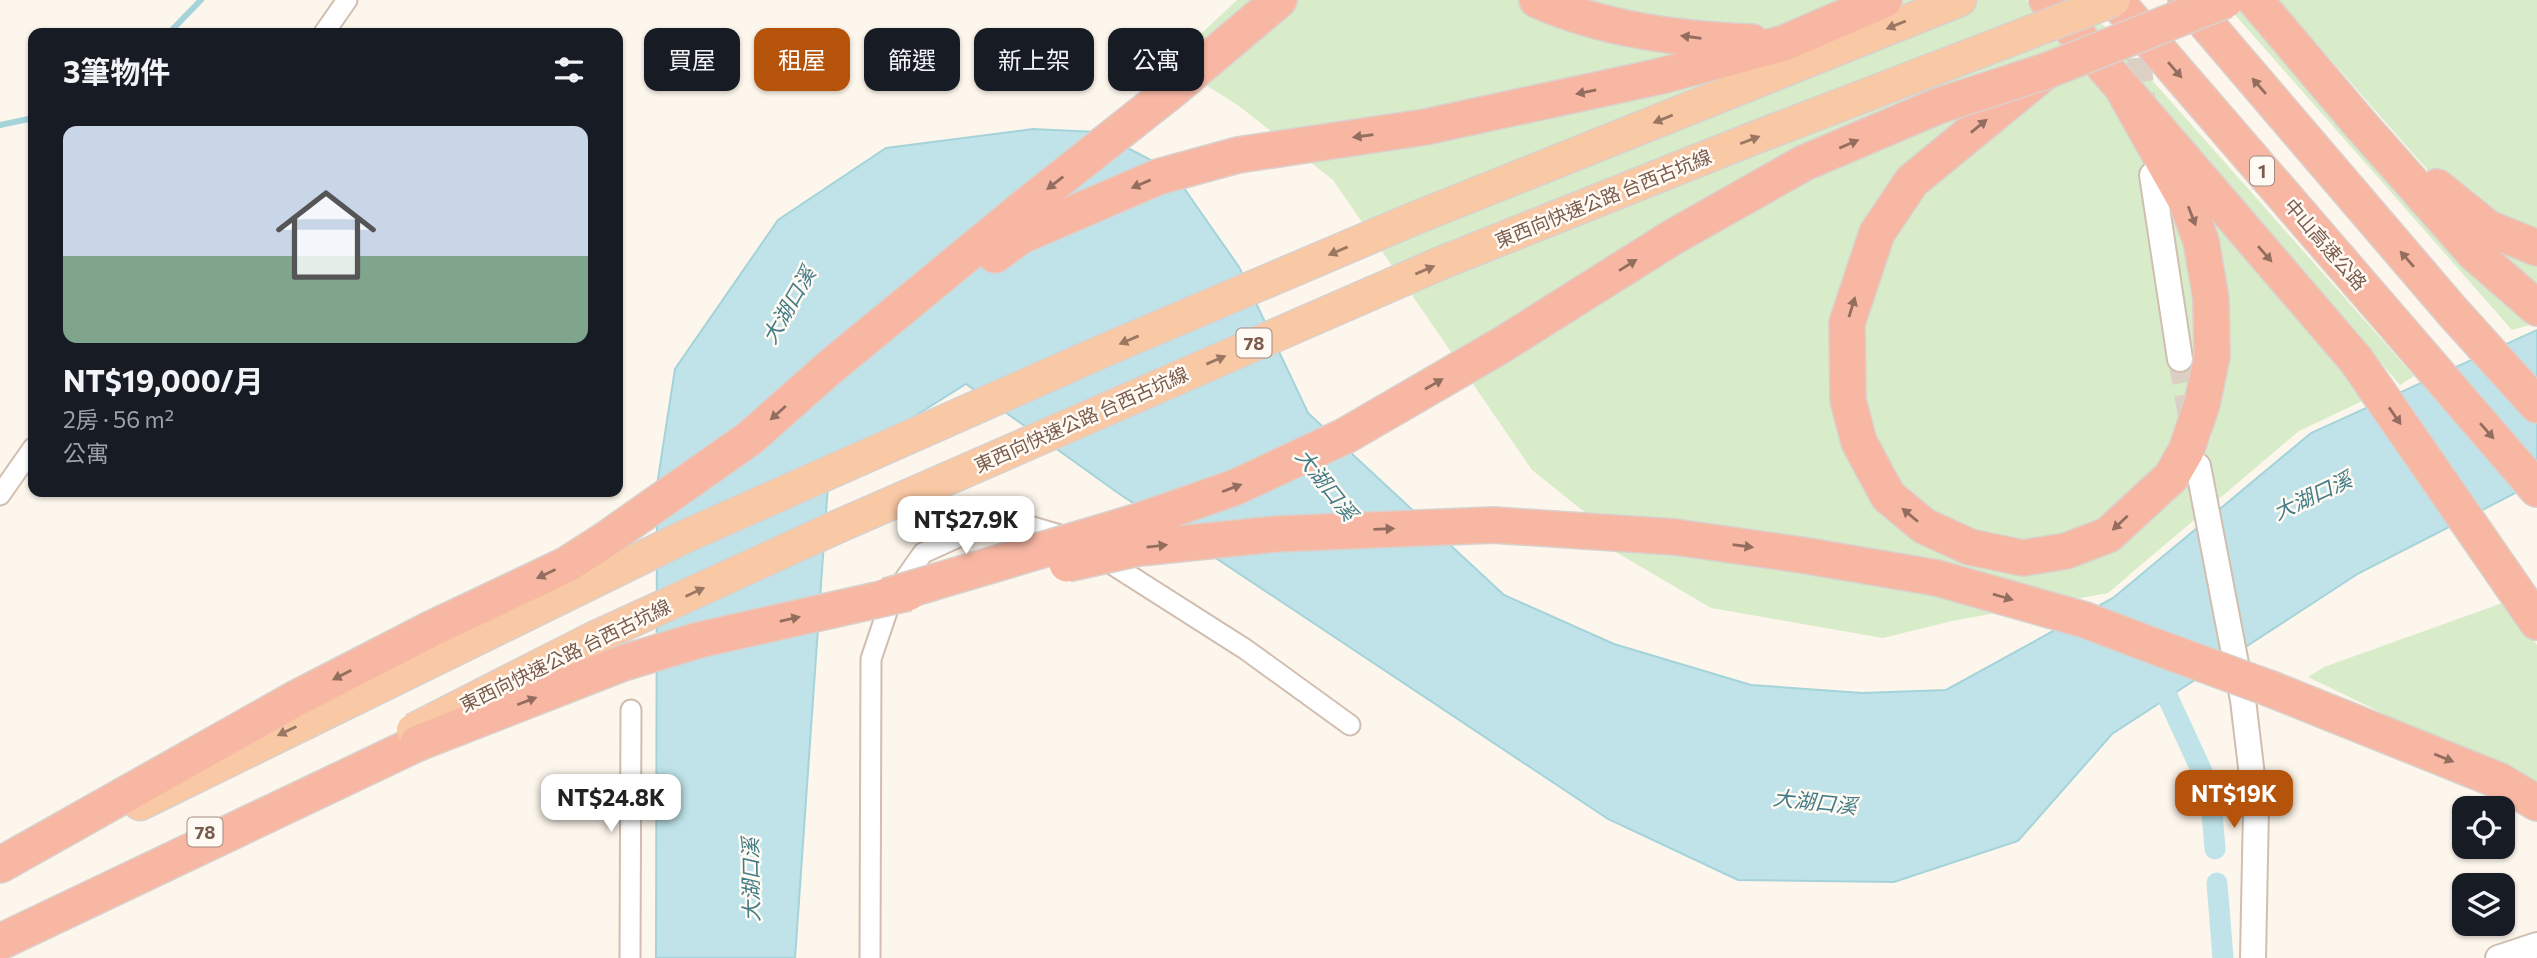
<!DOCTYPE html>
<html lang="zh-TW">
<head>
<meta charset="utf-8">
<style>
  body { margin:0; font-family:Commissioner,"Noto Sans TC",sans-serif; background:#20242c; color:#f1f3f6; height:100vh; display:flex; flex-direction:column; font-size:26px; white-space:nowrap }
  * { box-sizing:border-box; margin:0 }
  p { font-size:23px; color:#9ea1a6 }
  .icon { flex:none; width:38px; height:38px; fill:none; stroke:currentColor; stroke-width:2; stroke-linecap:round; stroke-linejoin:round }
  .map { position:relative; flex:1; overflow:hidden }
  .details { position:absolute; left:28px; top:28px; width:595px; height:469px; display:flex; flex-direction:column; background:#171b24; border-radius:14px; box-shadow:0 2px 5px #0004 }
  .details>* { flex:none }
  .guide { position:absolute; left:644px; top:28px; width:665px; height:63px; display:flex; gap:14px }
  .controls { position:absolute; left:2452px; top:796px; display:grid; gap:14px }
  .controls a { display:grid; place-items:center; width:63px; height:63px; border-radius:14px; background:#171b24; box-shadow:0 2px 5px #0004; font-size:35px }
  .price { position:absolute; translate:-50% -60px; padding:0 16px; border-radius:14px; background:#fff; color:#222; font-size:23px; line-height:46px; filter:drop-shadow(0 2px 4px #0008) }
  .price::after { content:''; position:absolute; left:50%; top:42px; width:21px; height:16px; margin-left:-10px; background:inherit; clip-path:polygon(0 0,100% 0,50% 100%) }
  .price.active { background:#b45309; color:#fff }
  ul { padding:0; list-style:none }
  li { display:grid; align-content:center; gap:14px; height:371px; padding:0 35px }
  li span { display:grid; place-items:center; height:217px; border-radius:14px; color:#555 }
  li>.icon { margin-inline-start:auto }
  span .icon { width:126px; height:126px; fill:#fffc; stroke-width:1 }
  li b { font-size:30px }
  h2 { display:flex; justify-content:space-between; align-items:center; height:84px; padding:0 35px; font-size:30px }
  .chip { padding:0 24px; border-radius:14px; background:#171b24; box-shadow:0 2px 5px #0004; font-size:24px; line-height:63px }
  .chip.active { background:#b45309; color:#fff }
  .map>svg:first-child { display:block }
  .green { fill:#d8ecc9 }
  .water { fill:#bfe3e8; stroke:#a5d3da; stroke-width:2 }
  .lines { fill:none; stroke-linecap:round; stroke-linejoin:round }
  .stream { stroke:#a5d3da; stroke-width:6 }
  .canal { stroke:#bfe3e8; stroke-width:21 }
  .tertiary-tunnel { stroke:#dcd0c4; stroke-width:24; stroke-dasharray:24 12; stroke-linecap:butt }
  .minor-casing { stroke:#d1beb0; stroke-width:23 }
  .tertiary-casing { stroke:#d1beb0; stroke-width:28 }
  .trunk-casing { stroke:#dad1cd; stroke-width:35 }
  .motorway-casing { stroke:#dad1cd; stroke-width:38 }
  .minor { stroke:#fff; stroke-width:19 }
  .tertiary { stroke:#fff; stroke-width:24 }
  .trunk { stroke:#f9c8a4; stroke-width:32 }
  .motorway { stroke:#f7b7a3; stroke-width:35 }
  .trunk-bridge-casing { stroke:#dad1cd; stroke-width:35; stroke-linecap:butt }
  .motorway-bridge-casing { stroke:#dad1cd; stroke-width:38; stroke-linecap:butt }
  .trunk-bridge { stroke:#f9c8a4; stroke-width:32 }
  .motorway-bridge { stroke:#f7b7a3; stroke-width:35 }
  .oneway { fill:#9a7763 }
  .oneway2 { fill:#936e5e }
  .labels { text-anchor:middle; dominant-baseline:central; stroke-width:5; stroke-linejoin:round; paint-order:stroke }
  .shield { fill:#fffaf3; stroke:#a28b7f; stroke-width:2 }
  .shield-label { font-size:18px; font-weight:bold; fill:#7a5c4d }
  .street-label { font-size:19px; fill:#7a5c4d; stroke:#fffaf3 }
  .water-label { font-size:21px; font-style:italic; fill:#437c86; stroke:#fffaf3 }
</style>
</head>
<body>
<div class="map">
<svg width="2537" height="958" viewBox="0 0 2537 958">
  <rect width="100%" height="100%" fill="#fdf6ec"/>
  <path class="green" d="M 1237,0 L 2026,0 L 2102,88 L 2179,206 L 2198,281 L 2201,356 L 2178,434 L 2138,491 L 2063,564 L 2189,478 L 2211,438 L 2226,352 L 2211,235 L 2217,221 L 2371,397 L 2299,431 L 2108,593 L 1952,621 L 1883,638 L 1711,608 L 1609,548 L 1587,514 L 1532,470 L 1333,180 L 1239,106 L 1195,78 L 1174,59 Z
    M 2070,0 L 2081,0 L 2414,376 L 2400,385 Z
    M 2222,0 L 2241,0 L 2533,324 L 2512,330 Z
    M 2278,0 L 2537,0 L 2537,286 L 2491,242 Z
    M 2508,601 L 2537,645 L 2537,788 L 2308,677 L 2324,667 Z"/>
  <path class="water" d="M 1033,129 L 1097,132 L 1172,171 L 1239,267 L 1308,413 L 1504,595 L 1614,644 L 1751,685 L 1862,693 L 1946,690 L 2113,598 L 2311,433 L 2537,330 L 2537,482 L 2359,573 L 2112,734 L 2018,841 L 1894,882 L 1738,880 L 1608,819 L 1118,493 L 966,384 L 829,470 L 795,958 L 656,958 L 657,485 L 675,369 L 778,220 L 886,148 Z"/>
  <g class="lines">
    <path class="stream" d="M 169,33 L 201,0
      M 0,125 L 33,118"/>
    <path class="canal" d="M 2157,674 L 2210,789 L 2215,849
      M 2217,883 L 2223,958"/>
    <path class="tertiary-tunnel" d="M 2135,22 L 2145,114
      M 2180,359 L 2192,427"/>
    <g class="minor-casing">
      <path id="minor" d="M 324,33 L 347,0
        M 0,495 L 33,448
        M 1099,556 L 1245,649 L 1350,725
        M 630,958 L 631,710
        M 870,958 L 871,659 L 892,597 L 923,553 L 978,528 L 1023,524 L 1070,538"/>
    </g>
    <g class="tertiary-casing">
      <path id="tertiary" d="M 2152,175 L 2180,359
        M 2198,466 L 2243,700 L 2256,809 L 2253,958
        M 2498,958 L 2537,945"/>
    </g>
    <g class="trunk-casing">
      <path id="trunk" d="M 140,804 L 684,537 L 1103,351 L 1413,219 L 1960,0"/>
    </g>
    <g class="motorway-casing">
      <path id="motorway" d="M 1537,0 C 1604,30 1679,39 1752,42
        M 2047,0 L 2356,360 L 2537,622
        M 2115,0 L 2537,489
        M 2186,0 L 2452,311 L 2537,405
        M 2255,0 L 2360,124 L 2474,253 L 2537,308
        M 2046,71 L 1912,181 L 1877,233 L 1847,323 L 1848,400 L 1859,442 L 1888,496 L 1924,526 L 1970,547 L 2023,558 L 2066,551 L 2108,535 L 2171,477 L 2186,451 L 2202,404 L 2212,356 L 2211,299 L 2201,241 L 2187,203 L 2124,91
        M 2437,187 L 2488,228 L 2537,248
        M 995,255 L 1021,236 L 1158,177 L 1238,155 L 1425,127 L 1661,76 L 1784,43 L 1884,0
        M 1675,537 L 1802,555 L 1937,578 L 2085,620 L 2159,648
        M 2271,689 L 2500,781 L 2537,803
        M 0,865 L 295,699 L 431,629 L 566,565 L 605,540 L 750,438 L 829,368 L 1027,205 L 1176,87 L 1279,0
        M 0,942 L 418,743"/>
    </g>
    <use href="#minor" class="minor"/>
    <use href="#tertiary" class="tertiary"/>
    <use href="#trunk" class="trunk"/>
    <use href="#motorway" class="motorway"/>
    <g class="trunk-bridge-casing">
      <path id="trunk-bridge" d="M 413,730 L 592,639 L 839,526 L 1441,263 L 1749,140 L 2114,0"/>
    </g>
    <g class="motorway-bridge-casing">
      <path id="motorway-bridge" d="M 1067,564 L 1139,548 L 1276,534 L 1493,525 L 1675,537
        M 887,596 L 1136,522 L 1236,487 L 1345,436 L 1500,346 L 1673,237 L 1804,163 L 1938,106 L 2046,71 L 2226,0
        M 2159,648 L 2271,689
        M 418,743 L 623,663 L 699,640 L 908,593"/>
    </g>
    <use href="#trunk-bridge" class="trunk-bridge"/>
    <use href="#motorway-bridge" class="motorway-bridge"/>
  </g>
  <defs><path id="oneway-solid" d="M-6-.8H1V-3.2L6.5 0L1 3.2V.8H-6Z" transform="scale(1.75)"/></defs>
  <g class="oneway">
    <use href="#oneway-solid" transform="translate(1896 25) rotate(158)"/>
    <use href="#oneway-solid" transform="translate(1663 119) rotate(158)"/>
    <use href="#oneway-solid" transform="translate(1750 140) rotate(-21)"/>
    <use href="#oneway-solid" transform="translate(1338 251) rotate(157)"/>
    <use href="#oneway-solid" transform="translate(1425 270) rotate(-23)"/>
    <use href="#oneway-solid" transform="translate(1129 340) rotate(157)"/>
    <use href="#oneway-solid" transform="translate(1216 360) rotate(-23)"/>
    <use href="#oneway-solid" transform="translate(695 592) rotate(-25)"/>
    <use href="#oneway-solid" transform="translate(287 731) rotate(154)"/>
  </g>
  <g class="oneway2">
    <use href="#oneway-solid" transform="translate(1691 37) rotate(-172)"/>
    <use href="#oneway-solid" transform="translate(2175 70) rotate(49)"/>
    <use href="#oneway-solid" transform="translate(2259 86) rotate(-131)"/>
    <use href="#oneway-solid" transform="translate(1586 92) rotate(168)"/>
    <use href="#oneway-solid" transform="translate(1979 126) rotate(-39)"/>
    <use href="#oneway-solid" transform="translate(1363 136) rotate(172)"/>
    <use href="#oneway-solid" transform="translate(1849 144) rotate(-23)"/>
    <use href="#oneway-solid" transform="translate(1055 183) rotate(142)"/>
    <use href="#oneway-solid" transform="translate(1141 184) rotate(157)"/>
    <use href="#oneway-solid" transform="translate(2192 216) rotate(69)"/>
    <use href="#oneway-solid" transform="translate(2265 254) rotate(49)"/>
    <use href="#oneway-solid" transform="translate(2407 259) rotate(-131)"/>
    <use href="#oneway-solid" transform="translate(1628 265) rotate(-32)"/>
    <use href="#oneway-solid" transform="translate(1852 307) rotate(-73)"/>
    <use href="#oneway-solid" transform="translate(1434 384) rotate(-30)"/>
    <use href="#oneway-solid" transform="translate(778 413) rotate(138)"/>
    <use href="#oneway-solid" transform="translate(2395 416) rotate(55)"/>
    <use href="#oneway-solid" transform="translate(2487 431) rotate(49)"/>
    <use href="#oneway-solid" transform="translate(1232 488) rotate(-21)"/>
    <use href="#oneway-solid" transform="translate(1910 515) rotate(-140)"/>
    <use href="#oneway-solid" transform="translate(2120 523) rotate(137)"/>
    <use href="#oneway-solid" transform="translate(1384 529) rotate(-2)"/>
    <use href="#oneway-solid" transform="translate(1157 546) rotate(-6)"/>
    <use href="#oneway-solid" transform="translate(1743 546) rotate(8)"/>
    <use href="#oneway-solid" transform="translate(546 574) rotate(155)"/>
    <use href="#oneway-solid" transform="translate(2003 597) rotate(16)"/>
    <use href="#oneway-solid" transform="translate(790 619) rotate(-13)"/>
    <use href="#oneway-solid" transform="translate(342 675) rotate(153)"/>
    <use href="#oneway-solid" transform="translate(527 701) rotate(-21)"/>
    <use href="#oneway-solid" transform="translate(2444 758) rotate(22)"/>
  </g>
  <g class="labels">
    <g class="shield">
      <rect x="2250" y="156.5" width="24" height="29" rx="5"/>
      <rect x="1236.5" y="328.5" width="35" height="29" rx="5"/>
      <rect x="187.5" y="817.5" width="35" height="29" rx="5"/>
    </g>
    <g class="shield-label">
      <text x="2262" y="171">1</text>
      <text x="1254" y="343">78</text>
      <text x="205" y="832">78</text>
    </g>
    <g class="street-label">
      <text transform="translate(1603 198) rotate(-22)">東西向快速公路 台西古坑線</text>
      <text transform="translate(2326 244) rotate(49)">中山高速公路</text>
      <text transform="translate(1081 419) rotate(-24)">東西向快速公路 台西古坑線</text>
      <text transform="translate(565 655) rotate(-26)">東西向快速公路 台西古坑線</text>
    </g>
    <g class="water-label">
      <text transform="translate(788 305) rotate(-60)">大湖口溪</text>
      <text transform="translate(1327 484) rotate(52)">大湖口溪</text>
      <text transform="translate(2312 495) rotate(-25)">大湖口溪</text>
      <text transform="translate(1815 801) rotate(6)">大湖口溪</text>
      <text transform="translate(750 880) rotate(-91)">大湖口溪</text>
    </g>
  </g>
</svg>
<div class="controls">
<a><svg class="icon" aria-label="locate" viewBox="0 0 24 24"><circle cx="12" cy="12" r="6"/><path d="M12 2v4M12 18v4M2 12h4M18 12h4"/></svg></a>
<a><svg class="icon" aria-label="layers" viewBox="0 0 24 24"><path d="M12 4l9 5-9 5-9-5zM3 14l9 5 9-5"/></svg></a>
</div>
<b class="price" style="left:966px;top:556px">NT$27.9K</b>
<b class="price active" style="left:2234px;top:830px">NT$19K</b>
<b class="price" style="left:611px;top:834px">NT$24.8K</b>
<div class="guide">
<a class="chip">買屋</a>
<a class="chip active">租屋</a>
<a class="chip">篩選</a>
<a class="chip">新上架</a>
<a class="chip">公寓</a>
</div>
<section class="details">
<h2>3筆物件<svg class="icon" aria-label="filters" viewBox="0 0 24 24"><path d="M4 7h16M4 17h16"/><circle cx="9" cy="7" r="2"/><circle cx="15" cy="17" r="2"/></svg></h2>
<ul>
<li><span style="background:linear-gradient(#c9d6e8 60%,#7fa58c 0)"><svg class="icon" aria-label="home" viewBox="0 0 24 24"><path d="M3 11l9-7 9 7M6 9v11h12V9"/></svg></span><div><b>NT$19,000/月</b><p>2房 · 56 m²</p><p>公寓</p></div></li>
</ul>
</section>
</div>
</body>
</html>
